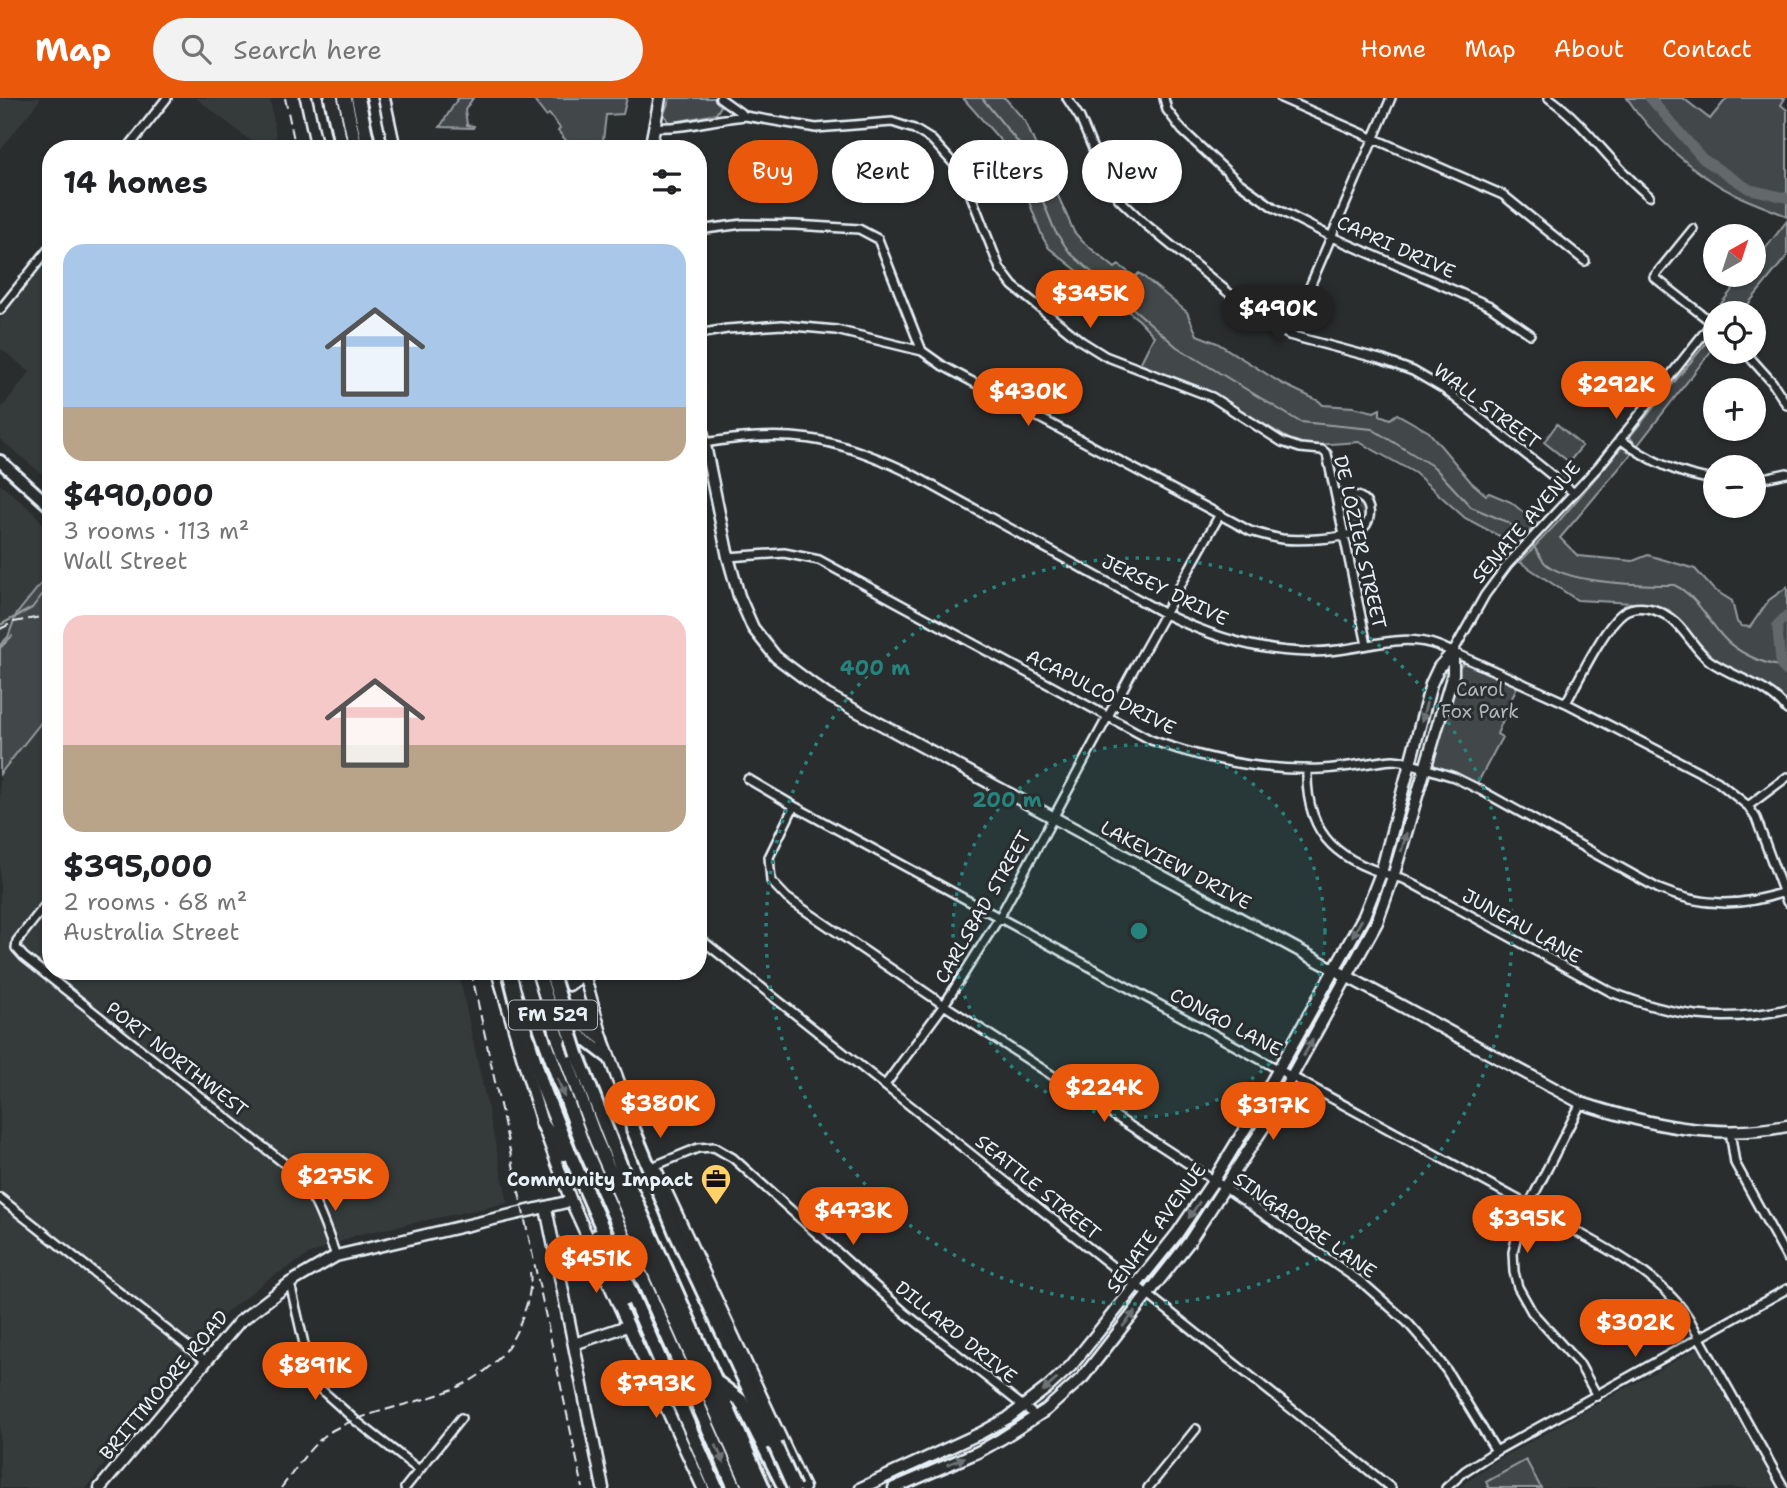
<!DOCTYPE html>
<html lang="en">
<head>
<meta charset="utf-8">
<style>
  body { margin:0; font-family:"Shantell Sans",sans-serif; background:#f2f2f2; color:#202124; height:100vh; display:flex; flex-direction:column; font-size:26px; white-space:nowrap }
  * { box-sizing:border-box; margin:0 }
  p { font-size:23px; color:#757577 }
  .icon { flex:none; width:38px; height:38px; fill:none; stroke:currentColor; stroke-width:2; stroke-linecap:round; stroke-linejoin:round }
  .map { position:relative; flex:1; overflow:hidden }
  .side { position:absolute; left:42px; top:42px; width:665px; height:840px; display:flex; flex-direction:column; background:#fff; border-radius:28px; box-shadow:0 2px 5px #0004 }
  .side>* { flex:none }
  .banner { position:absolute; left:728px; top:42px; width:665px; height:63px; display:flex; gap:14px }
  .needle { width:46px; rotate:39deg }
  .buttons { position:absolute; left:1703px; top:126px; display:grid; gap:14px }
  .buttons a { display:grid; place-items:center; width:63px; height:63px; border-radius:50%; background:#fff; box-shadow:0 2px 5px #0004; font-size:35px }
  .price { position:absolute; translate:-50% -60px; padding:0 16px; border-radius:24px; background:#ea580c; color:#fff; font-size:23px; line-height:46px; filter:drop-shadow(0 2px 4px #0008) }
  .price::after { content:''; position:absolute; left:50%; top:42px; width:21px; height:16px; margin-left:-10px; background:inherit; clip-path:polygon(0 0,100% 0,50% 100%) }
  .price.current { background:#222; color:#fff }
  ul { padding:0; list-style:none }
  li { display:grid; align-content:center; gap:14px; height:371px; padding:0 21px }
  li span { display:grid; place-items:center; height:217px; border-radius:21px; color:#555 }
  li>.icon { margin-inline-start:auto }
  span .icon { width:126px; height:126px; fill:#fffc; stroke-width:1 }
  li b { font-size:30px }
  h2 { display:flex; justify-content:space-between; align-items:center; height:84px; padding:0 21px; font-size:30px }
  .tag { padding:0 24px; border-radius:32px; background:#fff; box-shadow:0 2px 5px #0004; font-size:24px; line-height:63px }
  .tag.current { background:#ea580c; color:#fff }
  header { display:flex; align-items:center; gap:42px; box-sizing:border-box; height:98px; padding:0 35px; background:#ea580c; color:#fff }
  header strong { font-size:33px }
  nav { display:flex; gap:38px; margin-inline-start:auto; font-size:24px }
  .search { width:490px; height:63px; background:#f2f2f2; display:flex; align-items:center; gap:18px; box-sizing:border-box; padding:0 24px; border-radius:38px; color:#757577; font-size:26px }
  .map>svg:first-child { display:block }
  .built { fill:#363a3b }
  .green { fill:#424648; stroke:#959ca0; stroke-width:2 }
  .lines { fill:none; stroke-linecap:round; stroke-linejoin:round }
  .stream { stroke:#989fa3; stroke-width:2 }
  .river { stroke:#63686b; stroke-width:10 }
  .street-casing { stroke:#e8f1f8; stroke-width:12 }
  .secondary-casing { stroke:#e8f1f8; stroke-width:15 }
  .primary-casing { stroke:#e8f1f8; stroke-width:16 }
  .highway-casing { stroke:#e8f1f8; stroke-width:18 }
  .street { stroke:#2a2d2e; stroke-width:7 }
  .secondary { stroke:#2a2d2e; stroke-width:10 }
  .primary { stroke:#2a2d2e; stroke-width:10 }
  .highway { stroke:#2a2d2e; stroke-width:12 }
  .rail { stroke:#e8f1f8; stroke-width:2; stroke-dasharray:10 5; stroke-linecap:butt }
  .highway-bridge-casing { stroke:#e8f1f8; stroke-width:18; stroke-linecap:butt }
  .highway-bridge { stroke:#2a2d2e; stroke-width:12 }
  .oneway { fill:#6c7275 }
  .ring { fill:none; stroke:#25827c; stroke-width:3.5; stroke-dasharray:3.5 7 }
  .labels { text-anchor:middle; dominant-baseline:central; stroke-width:6; stroke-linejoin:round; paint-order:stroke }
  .shield { fill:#2a2d2e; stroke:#afb6bb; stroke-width:2 }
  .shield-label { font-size:18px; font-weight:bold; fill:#e8f1f8 }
  .street-label { font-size:19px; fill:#e8f1f8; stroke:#2a2d2e }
  .park-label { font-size:19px; fill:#aeb5ba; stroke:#2a2d2e }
  .poi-label { font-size:19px; font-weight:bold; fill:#e8f1f8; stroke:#2a2d2e; text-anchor:end }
  .centre { fill:#25827c; stroke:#2a2d2e; stroke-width:3.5 }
  .ring-label { font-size:21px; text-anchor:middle; font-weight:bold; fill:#25827c; stroke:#2a2d2e; stroke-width:6; stroke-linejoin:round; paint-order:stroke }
</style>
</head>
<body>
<header>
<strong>Map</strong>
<div class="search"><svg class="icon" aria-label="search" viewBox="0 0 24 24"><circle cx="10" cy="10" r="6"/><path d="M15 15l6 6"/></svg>Search here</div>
<nav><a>Home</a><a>Map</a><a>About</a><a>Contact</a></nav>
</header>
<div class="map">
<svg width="1787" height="1390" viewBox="0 0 1787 1390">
  <rect width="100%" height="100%" fill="#2a2d2e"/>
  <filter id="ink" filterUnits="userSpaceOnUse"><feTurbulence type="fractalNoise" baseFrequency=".0143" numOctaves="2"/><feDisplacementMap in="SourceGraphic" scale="14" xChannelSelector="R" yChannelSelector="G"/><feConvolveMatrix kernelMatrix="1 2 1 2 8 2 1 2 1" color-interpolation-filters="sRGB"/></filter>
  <g filter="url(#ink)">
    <path class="built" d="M 0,0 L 41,0 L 0,52 Z
      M 196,0 L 270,0 L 278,51 L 261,51 Z
      M 51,157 L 51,364 L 42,376 L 0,341 L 0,312 L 30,274 L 0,250 L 0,221 Z
      M 0,386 L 32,413 L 51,435 L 51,473 L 16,517 L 8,539 L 0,547 Z
      M 51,612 L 51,873 L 450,873 L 460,882 L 508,1105 L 356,1137 L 310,1156 L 267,1182 L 228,1213 L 199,1245 L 86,1390 L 0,1390 L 0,676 Z
      M 1698,1250 L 1776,1390 L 1458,1390 L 1499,1361 Z"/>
    <path class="green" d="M 458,0 L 473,0 L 465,12 L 467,27 L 474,28 L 473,30 L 440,29 Z
      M 532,0 L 627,0 L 623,16 L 606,17 L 602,51 L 573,51 L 558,33 L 560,30 L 549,16 L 546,18 Z
      M 670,0 L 714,0 L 721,8 L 716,16 L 669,25 L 664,16 Z
      M 963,0 L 1005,0 L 1025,23 L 1074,134 L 1083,144 L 1115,170 L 1119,167 L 1135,179 L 1139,175 L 1187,214 L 1197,237 L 1217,245 L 1281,285 L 1319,303 L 1323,307 L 1353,309 L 1374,314 L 1380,311 L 1380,317 L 1390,321 L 1397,316 L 1429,334 L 1471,384 L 1486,397 L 1489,395 L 1511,404 L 1537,426 L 1516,447 L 1465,420 L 1415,375 L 1359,344 L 1316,347 L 1296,345 L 1203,290 L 1140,266 L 1154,238 L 1139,222 L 1049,150 L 1043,140 L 1009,52 Z
      M 1627,0 L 1683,0 L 1710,21 L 1727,0 L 1785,0 L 1781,7 L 1787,12 L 1787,118 C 1770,111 1753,105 1736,97 C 1695,77 1652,38 1627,0 Z
      M 1787,123 L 1787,158 L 1741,215 L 1715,215 L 1715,219 L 1712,217 L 1744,177 L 1754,177 L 1754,165 Z
      M 1715,234 L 1715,248 L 1637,348 L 1630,339 L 1632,336 Z
      M 1557,326 L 1582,348 L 1569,364 L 1544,344 Z
      M 1621,350 L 1625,350 L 1632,355 L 1560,440 L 1578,458 L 1633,463 L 1648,457 L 1695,471 L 1713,491 L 1732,503 L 1737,524 L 1741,528 L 1750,529 L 1769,502 L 1787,489 L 1787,604 L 1775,593 L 1713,560 L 1669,512 L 1653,506 L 1577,502 L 1520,464 L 1559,423 Z
      M 1336,396 L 1355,397 L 1370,413 L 1360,433 L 1344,437 Z
      M 51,473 L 51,612 L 0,676 L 0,547 L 8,539 L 16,517 Z
      M 1464,565 L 1518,586 L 1497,636 L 1502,639 L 1477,686 L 1436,669 L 1432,663 L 1458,570 Z
      M 1526,1362 L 1541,1390 L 1489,1390 L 1486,1384 Z"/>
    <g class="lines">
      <path class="stream" d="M 982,0 L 1020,47 L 1055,133 L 1070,155 L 1177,249 L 1300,324 L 1372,331 L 1434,369 L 1471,409 L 1507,424 L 1527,440
        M 1530,444 C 1536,450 1540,460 1546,466 C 1570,486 1643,487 1674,487 C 1696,497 1707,521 1723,539 C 1735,553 1762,566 1781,568
        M 0,527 L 32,510 L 51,485
        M 0,550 L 12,538"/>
      <path class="river" d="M 1650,0 L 1703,61 L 1749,91 L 1787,100
        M 1787,517 L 1777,527 L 1781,568 L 1787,574"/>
      <g class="street-casing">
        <path id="street" d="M 720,0 L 745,18 L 816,30 L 892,24 L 914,31 L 932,42 L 955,67 L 968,90 L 1000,171 L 1013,188 L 1081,243 L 1105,258 L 1212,299 L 1282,344 L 1300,350 L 1322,352 L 1327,356 L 1367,547
          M 1067,0 L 1080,20 L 1101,70 L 1119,101 L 1144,125 L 1264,224 L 1289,237 L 1383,262 L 1413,273 L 1444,291 L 1574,395
          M 1164,0 L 1167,12 L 1182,32 L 1238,84 L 1273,109 L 1332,139 L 1490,208 L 1530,236
          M 1281,0 L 1503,97 L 1585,163
          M 1549,0 C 1588,27 1612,69 1649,98
          M 654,29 C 684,31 714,21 745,18
          M 127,51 L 167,0
          M 1693,131 L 1654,179 L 1715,227
          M 698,132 L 743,126 L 795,127 L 859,131 L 878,141 L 922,253
          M 0,212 L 51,148
          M 698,236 L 727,231 L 782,227 L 836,232 L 922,253 L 943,268 L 1250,433 C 1261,436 1271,439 1282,441 C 1300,443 1343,441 1359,433 C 1371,427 1373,410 1363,401 C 1356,395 1344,397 1336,396
          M 1289,237 L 1391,0
          M 1745,254 L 1772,284 L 1787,307
          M 1620,341 C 1649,363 1679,377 1715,382
          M 704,345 C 786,331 832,338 906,373 L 1165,516 C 1218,542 1277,560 1338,552 C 1373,548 1404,535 1439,548 L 1566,605 L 1717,683 L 1748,708 L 1756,720 L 1787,804
          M 1754,382 L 1787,375
          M 728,459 L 784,455 L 819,462 L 1151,642 C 1206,662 1263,673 1322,671 C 1346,670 1369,664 1393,662 L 1402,663 L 1454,679 L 1482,693 L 1659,791 C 1702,809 1741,809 1784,794
          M 1453,554 L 1485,497 L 1508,466 L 1599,368 L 1712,225
          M 1566,605 C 1578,583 1605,527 1624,514 C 1638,505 1658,511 1670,520 C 1686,531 1694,552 1710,563 C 1734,580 1769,587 1787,612
          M 1307,671 C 1305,740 1341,766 1404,781 L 1611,894 C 1672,918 1722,926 1787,911
          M 748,681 L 794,708 L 1528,1107 C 1580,1137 1655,1169 1688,1219 L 1784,1390
          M 794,708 L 769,759 L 771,783 L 787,800 L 944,907 L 1224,1089 L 1364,1186 L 1407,1224 L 1428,1248 L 1447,1273 L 1496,1353
          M 1748,708 L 1787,679
          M 51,800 L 17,843 L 16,850 L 24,859 L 290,1070 C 315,1095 324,1125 336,1158
          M 698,839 L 1391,1390
          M 885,987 L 944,907 L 999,820 L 1132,574 L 1219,418
          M 1581,1005 L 1520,1124 L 1513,1154 L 1514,1174 L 1518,1189 L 1532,1214 L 1580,1267 L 1597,1298
          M 1730,1033 L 1735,1065 L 1787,1160
          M 654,1068 L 698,1050 L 714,1049 L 733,1060 L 905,1215 L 1037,1319
          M 0,1100 L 206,1263
          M 290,1185 L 307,1259 L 316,1287 L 355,1322 L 419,1372
          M 405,1390 L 461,1320
          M 1148,1390 L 1196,1331
          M 1446,1390 L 1465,1373 L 1496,1353 L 1787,1191"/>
      </g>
      <g class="secondary-casing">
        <path id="secondary" d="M 306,0 L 317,51
          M 384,0 L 395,51
          M 650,51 L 660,0
          M 698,296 L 699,318 L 728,459 L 739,498 L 753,530 L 776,559 L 827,597 L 1581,1005 C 1648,1027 1716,1042 1787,1028
          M 497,873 L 542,1025 L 571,1103 L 703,1390
          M 583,873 L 603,942 L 633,1022
          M 552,876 L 569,887 L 577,881 L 579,873
          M 657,1074 L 804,1390
          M 546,1110 L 603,1390
          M 574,1246 L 627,1228
          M 100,1390 L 239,1224 L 290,1185 L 336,1158 L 571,1103
          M 861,1390 L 981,1335 L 1008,1320 L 1048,1289 L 1071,1268 L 1177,1136 L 1214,1082 L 1248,1026 L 1364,818 L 1381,775 L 1431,586 L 1439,569 L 1453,554
          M 894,1390 L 978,1354 L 1001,1341 L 1046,1312 L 1083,1279 L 1189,1144 L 1263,1030 L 1377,824 L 1393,779 L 1453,576 L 1453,554"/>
      </g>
      <g class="primary-casing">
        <path id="primary" d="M 0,363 L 51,409
          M 496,873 L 609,960
          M 560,909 L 603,942"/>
      </g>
      <g class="highway-casing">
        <path id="highway" d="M 331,0 L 342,51
          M 345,0 L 356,51
          M 358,0 L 369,51
          M 518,909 L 542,987 L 562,1038 L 716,1390
          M 539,926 L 583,1047 L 735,1390
          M 559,942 L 596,1042 L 750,1390
          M 577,956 L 623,1074 L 763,1390
          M 631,1018 L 633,1031 L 676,1135 L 775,1347
          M 542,1025 L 563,1056
          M 597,1138 L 625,1201
          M 719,1286 L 741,1303 L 785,1390"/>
      </g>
      <use href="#street" class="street"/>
      <use href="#secondary" class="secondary"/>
      <use href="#primary" class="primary"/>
      <use href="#highway" class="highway"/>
      <path class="rail" d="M 285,0 L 296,51
        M 0,531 L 14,524 L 51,517
        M 471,873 L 583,1390
        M 281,1390 C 297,1370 312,1343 335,1331 C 403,1295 490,1309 522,1220 C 528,1204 532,1190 530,1173"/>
      <g class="highway-bridge-casing">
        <path id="highway-bridge" d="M 509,873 L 518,909
          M 523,873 L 539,926
          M 538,873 L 559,942
          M 551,873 L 577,956
          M 775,1347 L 794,1390"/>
      </g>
      <use href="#highway-bridge" class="highway-bridge"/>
    </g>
    <defs><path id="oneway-solid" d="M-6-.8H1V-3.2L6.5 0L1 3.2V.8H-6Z" transform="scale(1.75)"/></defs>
    <g class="oneway">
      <use href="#oneway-solid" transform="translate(1424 614) rotate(105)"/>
      <use href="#oneway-solid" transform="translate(1404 744) rotate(-74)"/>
      <use href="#oneway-solid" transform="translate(1357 830) rotate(119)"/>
      <use href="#oneway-solid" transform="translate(1308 950) rotate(-61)"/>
      <use href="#oneway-solid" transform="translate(561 990) rotate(70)"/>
      <use href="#oneway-solid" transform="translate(1194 1112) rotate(124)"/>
      <use href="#oneway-solid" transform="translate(1129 1221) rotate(-51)"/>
      <use href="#oneway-solid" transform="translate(1050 1287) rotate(139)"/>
      <use href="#oneway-solid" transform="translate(720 1356) rotate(66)"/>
      <use href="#oneway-solid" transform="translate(956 1363) rotate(-23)"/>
    </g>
  </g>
  <circle cx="1139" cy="833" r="186" fill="#25827c" fill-opacity=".12"/>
  <g class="ring">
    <circle cx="1139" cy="833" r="186"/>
    <circle cx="1139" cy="833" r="373"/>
  </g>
  <defs>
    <g id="office-pin" transform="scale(1.575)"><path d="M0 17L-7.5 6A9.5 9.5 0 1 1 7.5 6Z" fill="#ffd166" stroke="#2a2d2e"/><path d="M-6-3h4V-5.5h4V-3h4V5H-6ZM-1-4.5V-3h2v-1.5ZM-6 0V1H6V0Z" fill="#111"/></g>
  </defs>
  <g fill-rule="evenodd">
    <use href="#office-pin" x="716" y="1081"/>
  </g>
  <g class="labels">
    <rect class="shield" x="509" y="902.5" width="88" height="29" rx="5"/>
    <g class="shield-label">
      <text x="553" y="917">FM 529</text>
    </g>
    <g class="street-label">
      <text transform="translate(1396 149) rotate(24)">CAPRI DRIVE</text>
      <text transform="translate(1487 308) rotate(37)">WALL STREET</text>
      <text transform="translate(1526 424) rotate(-49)">SENATE AVENUE</text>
      <text transform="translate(1360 444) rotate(77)">DE LOZIER STREET</text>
      <text transform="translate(1165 492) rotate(26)">JERSEY DRIVE</text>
      <text transform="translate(1101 594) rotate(27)">ACAPULCO DRIVE</text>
      <text transform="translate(1176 767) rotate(28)">LAKEVIEW DRIVE</text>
      <text transform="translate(983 809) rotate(-60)">CARLSBAD STREET</text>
      <text transform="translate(1522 828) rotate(29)">JUNEAU LANE</text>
      <text transform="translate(1226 924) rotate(28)">CONGO LANE</text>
      <text transform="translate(177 961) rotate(38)">PORT NORTHWEST</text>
      <text transform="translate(1038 1089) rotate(39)">SEATTLE STREET</text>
      <text transform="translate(1305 1127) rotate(35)">SINGAPORE LANE</text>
      <text transform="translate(1156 1130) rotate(-54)">SENATE AVENUE</text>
      <text transform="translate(956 1234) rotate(39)">DILLARD DRIVE</text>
      <text transform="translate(164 1287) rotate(-50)">BRITTMOORE ROAD</text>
    </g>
    <g class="park-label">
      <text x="1480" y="591">Carol<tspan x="1480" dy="22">Fox Park</tspan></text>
    </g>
    <g class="poi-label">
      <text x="693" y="1081">Community Impact</text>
    </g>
  </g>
  <circle cx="1139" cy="833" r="10" class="centre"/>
  <g class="ring-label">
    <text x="875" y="577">400 m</text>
    <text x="1007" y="709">200 m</text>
  </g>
</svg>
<div class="buttons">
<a><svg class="needle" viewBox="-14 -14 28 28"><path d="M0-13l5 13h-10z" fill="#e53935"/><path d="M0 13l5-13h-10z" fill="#757577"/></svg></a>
<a><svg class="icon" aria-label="locate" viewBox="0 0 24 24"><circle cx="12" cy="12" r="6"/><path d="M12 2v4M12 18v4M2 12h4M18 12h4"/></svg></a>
<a>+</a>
<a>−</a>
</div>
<b class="price" style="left:1090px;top:232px">$345K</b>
<b class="price current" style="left:1278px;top:247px">$490K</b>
<b class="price" style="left:1616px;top:323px">$292K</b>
<b class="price" style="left:1028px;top:330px">$430K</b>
<b class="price" style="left:1104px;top:1026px">$224K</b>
<b class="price" style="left:660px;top:1042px">$380K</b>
<b class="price" style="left:1273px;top:1044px">$317K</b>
<b class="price" style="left:335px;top:1115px">$275K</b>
<b class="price" style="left:853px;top:1149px">$473K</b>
<b class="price" style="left:1527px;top:1157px">$395K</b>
<b class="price" style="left:596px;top:1197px">$451K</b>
<b class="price" style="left:1635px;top:1261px">$302K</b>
<b class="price" style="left:315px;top:1304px">$891K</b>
<b class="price" style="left:656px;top:1322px">$793K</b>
<div class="banner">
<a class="tag current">Buy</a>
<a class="tag">Rent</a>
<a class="tag">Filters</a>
<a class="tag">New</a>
</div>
<section class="side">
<h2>14 homes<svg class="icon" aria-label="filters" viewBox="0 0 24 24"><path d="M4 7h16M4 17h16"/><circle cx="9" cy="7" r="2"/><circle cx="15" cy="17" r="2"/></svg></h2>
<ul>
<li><span style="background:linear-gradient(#a9c7e8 75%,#b9a48a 0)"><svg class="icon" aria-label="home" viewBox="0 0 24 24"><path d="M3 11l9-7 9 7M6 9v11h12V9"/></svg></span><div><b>$490,000</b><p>3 rooms · 113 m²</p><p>Wall Street</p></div></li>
<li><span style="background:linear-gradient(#f6c9c9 60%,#b9a48a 0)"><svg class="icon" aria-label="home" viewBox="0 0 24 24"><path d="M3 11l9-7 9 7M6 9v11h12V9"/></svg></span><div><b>$395,000</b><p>2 rooms · 68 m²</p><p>Australia Street</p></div></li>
</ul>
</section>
</div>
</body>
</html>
